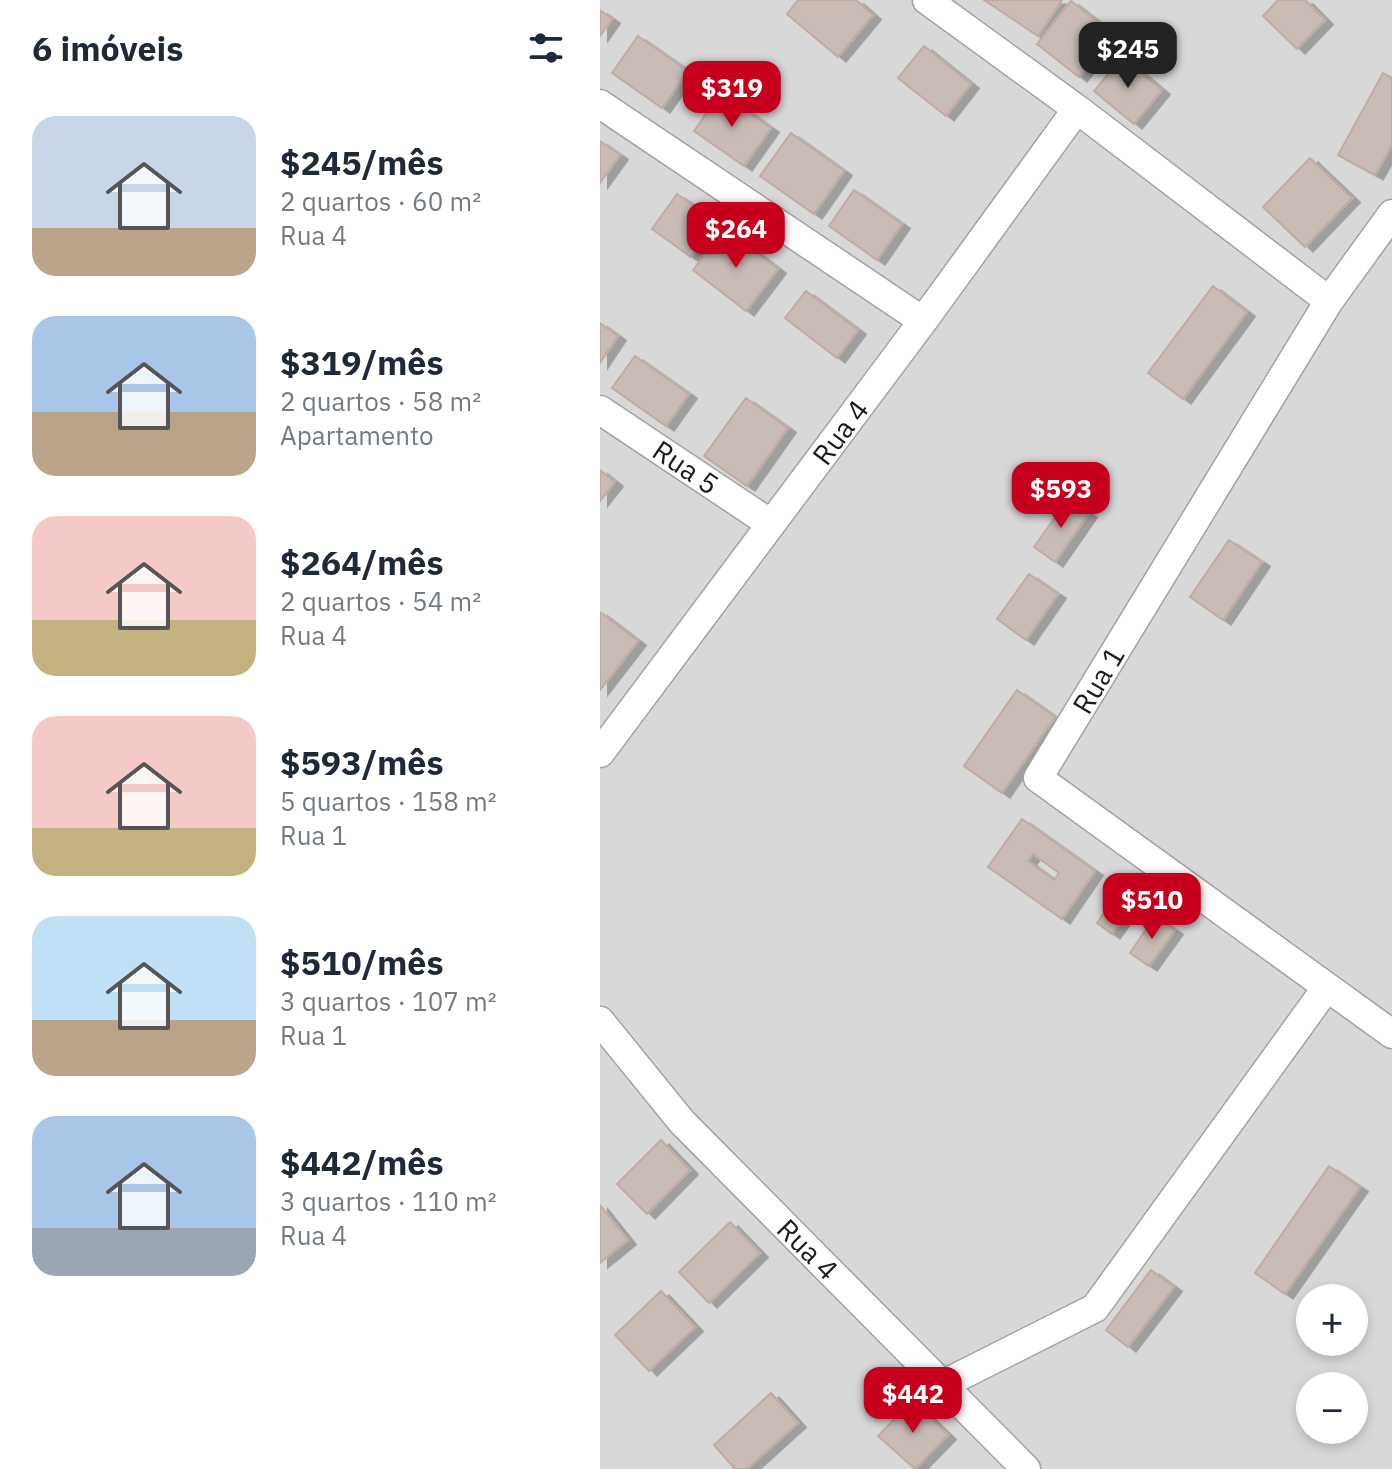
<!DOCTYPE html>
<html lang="pt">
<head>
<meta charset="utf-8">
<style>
  body { margin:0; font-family:"IBM Plex Sans",sans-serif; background:#f2f2f3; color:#1f2937; height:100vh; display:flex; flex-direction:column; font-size:30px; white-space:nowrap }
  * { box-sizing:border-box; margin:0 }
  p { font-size:26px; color:#747a83 }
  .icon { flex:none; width:44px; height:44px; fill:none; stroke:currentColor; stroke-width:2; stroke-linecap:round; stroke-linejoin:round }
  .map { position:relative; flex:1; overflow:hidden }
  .drawer { display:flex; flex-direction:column; background:#fff; width:600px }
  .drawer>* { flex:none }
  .tools { position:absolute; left:696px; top:1284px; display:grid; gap:16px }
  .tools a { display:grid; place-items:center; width:72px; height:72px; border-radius:50%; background:#fff; box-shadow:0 4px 12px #0003; font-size:40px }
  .price { position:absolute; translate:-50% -68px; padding:0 18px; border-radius:16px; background:#c6001c; color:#fff; font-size:26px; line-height:52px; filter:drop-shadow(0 2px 4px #0008) }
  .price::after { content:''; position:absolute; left:50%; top:48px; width:24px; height:18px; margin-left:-12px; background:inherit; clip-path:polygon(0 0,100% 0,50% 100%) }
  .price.selected { background:#222; color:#fff }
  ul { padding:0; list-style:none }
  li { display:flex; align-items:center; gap:24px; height:200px; padding:0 32px }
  li span { display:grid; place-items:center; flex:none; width:224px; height:160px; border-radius:24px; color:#555 }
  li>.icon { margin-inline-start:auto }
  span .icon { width:96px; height:96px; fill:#fffc; stroke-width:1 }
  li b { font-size:34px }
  h2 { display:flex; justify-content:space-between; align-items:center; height:96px; padding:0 32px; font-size:34px }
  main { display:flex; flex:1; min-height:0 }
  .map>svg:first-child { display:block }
  .residential { fill:#d9d8d8; fill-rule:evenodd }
  .building { fill:#c9bcb6; stroke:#c0aba2; stroke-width:2; fill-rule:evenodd; filter:url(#shadow) }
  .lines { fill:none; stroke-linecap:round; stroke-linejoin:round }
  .minor-casing { stroke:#a2a2a2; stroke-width:31 }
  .minor { stroke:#fff; stroke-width:28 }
  .labels { text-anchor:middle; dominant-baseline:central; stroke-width:6; stroke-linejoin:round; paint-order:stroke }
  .street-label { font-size:28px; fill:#1b1b1b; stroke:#fff }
</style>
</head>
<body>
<main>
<section class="drawer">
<h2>6 imóveis<svg class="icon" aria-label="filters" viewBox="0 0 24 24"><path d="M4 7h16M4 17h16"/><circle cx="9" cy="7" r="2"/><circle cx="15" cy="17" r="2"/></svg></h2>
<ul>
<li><span style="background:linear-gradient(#c9d6e8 70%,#b9a48a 0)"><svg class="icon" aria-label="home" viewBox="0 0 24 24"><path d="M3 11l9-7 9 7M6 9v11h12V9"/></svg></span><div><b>$245/mês</b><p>2 quartos · 60 m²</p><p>Rua 4</p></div></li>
<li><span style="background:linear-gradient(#a9c7e8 60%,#b9a48a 0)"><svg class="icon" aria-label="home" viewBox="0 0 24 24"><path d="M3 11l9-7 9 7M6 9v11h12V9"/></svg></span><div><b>$319/mês</b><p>2 quartos · 58 m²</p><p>Apartamento</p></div></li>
<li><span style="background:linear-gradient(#f6c9c9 65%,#c2b280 0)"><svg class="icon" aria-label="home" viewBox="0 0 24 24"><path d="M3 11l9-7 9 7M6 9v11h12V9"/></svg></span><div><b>$264/mês</b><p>2 quartos · 54 m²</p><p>Rua 4</p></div></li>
<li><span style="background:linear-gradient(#f6c9c9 70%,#c2b280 0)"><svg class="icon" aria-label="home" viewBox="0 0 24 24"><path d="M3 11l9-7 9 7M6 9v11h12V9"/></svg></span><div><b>$593/mês</b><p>5 quartos · 158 m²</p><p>Rua 1</p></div></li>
<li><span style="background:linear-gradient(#bfe0f5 65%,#b9a48a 0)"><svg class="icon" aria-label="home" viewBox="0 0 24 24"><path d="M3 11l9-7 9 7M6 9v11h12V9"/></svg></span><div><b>$510/mês</b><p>3 quartos · 107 m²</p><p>Rua 1</p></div></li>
<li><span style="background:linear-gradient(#a9c7e8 70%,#9aa5b1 0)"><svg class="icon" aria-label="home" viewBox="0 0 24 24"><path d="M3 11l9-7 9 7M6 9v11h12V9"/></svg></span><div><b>$442/mês</b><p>3 quartos · 110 m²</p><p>Rua 4</p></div></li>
</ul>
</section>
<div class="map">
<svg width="792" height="1469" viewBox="0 0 792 1469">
  <defs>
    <filter id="shadow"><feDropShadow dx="8" dy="4.5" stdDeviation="0" flood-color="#0004"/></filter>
  </defs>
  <rect width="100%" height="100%" fill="#eee7e0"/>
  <path class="residential" d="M 0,0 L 792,0 L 792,1469 L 0,1469 ZM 710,1298 L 754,1298 L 754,1342 L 710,1342 ZM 710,1386 L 754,1386 L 754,1430 L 710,1430 Z"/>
  <path class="building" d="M 198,0 L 256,0 L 273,15 L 238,57 L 187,14 Z
    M 384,0 L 462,0 L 438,36 Z
    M 678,0 L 705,0 L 725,20 L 697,49 L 663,16 Z
    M 471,1 L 513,34 L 479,77 L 437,44 Z
    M 0,10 L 12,19 L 0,36 Z
    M 38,36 L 88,71 L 62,108 L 12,73 Z
    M 324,46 L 371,84 L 346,116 L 298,78 Z
    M 522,57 L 562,90 L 534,124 L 494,91 Z
    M 783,73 L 792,78 L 792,145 L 775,175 L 738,155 Z
    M 121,92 L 171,128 L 144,166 L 94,131 Z
    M 191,133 L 244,171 L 214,214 L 160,176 Z
    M 0,141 L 20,155 L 0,183 Z
    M 710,158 L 752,198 L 705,247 L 663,207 Z
    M 254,190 L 302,224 L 277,260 L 229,226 Z
    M 77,194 L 116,221 L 91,257 L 52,229 Z
    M 125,228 L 178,269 L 146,311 L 93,270 Z
    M 613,286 L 647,312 L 583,399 L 548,373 Z
    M 206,291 L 258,330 L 237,358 L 185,318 Z
    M 0,323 L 18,336 L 0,363 Z
    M 35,356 L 89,394 L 66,426 L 12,388 Z
    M 146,398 L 188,428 L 147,486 L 104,456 Z
    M 0,470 L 15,482 L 0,501 Z
    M 468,499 L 489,513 L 455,562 L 434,547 Z
    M 629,540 L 662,562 L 623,620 L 590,597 Z
    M 429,574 L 458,594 L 426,640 L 397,619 Z
    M 0,612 L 38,641 L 0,690 Z
    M 417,690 L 455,717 L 402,793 L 364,766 Z
    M 422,819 L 495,871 L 462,919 L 388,867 ZM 433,854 L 459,873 L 454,880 L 428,861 Z
    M 521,888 L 537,899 L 512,934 L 497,923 Z
    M 555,916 L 575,930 L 549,966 L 530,953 Z
    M 61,1140 L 90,1170 L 47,1214 L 17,1184 Z
    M 729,1166 L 760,1187 L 685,1294 L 655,1273 Z
    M 0,1205 L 28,1240 L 0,1263 Z
    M 130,1222 L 160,1253 L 109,1303 L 79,1272 Z
    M 551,1270 L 574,1287 L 528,1347 L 506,1330 Z
    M 61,1291 L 95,1327 L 49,1371 L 15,1335 Z
    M 171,1393 L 198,1423 L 147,1469 L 135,1469 L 114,1445 Z
    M 312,1401 L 348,1435 L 315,1469 L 278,1436 Z"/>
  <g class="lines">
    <g class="minor-casing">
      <path id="minor" d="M 327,0 L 477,109 L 729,301
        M 0,104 L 323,321
        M 792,214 L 729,301 L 438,778 L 792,1034
        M 0,410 L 171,524
        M 0,753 L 323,321 L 477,109
        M 0,1021 L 82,1122 L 426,1469
        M 342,1385 L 495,1308 L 727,987"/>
    </g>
    <use href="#minor" class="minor"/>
  </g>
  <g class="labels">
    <g class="street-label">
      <text transform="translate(240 432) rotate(-53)">Rua 4</text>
      <text transform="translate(86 467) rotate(34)">Rua 5</text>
      <text transform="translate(498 680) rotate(-59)">Rua 1</text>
      <text transform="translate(208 1249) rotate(45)">Rua 4</text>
    </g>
  </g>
</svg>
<div class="tools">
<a>+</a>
<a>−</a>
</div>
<b class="price selected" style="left:528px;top:90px">$245</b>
<b class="price" style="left:132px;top:129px">$319</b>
<b class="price" style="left:136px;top:270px">$264</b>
<b class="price" style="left:461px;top:530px">$593</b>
<b class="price" style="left:552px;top:941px">$510</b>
<b class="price" style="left:313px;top:1435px">$442</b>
</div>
</main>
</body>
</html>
